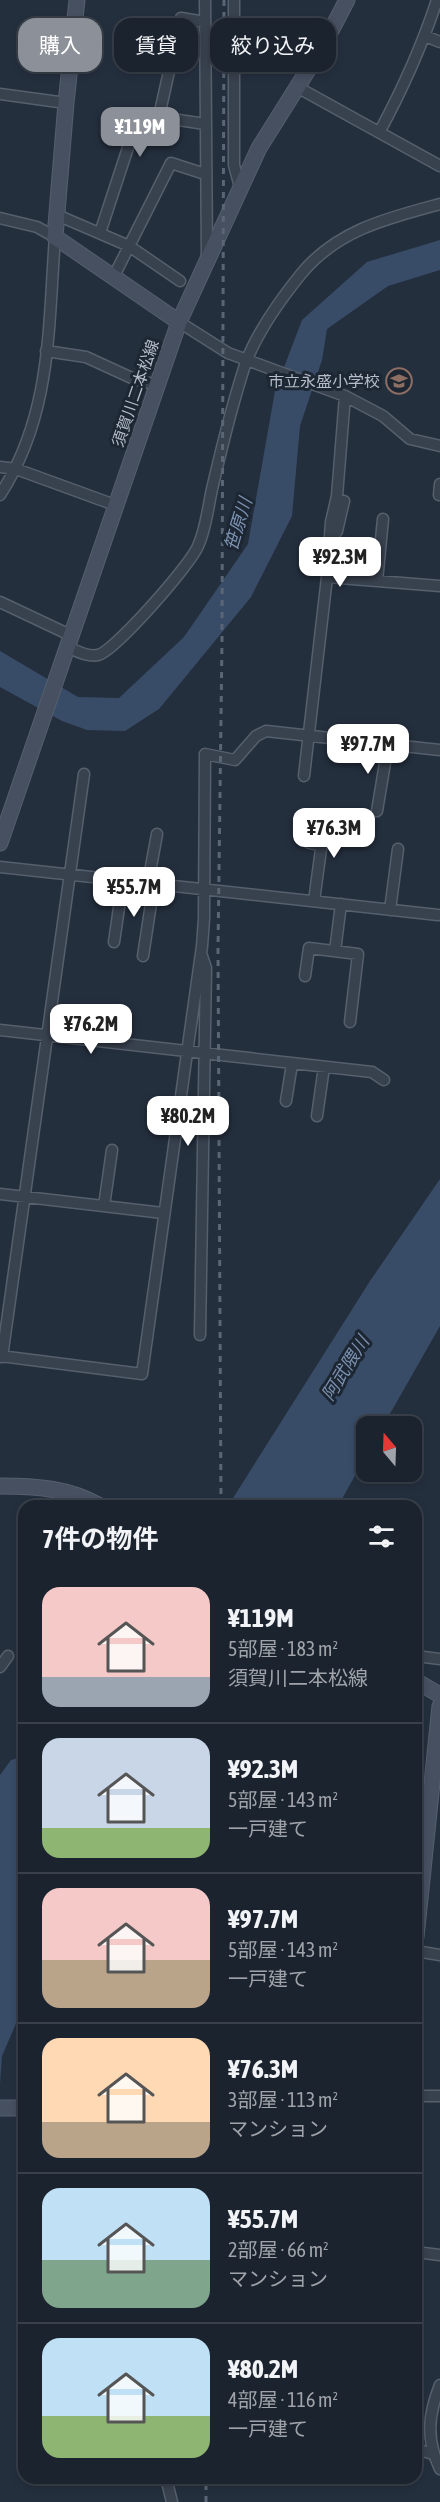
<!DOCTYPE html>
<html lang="ja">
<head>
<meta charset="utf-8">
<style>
  body { margin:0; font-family:"Asap Condensed","Noto Sans JP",sans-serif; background:#282f3a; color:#f1f3f6; height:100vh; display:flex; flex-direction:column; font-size:22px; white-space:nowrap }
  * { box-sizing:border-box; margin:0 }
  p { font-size:20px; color:#a0a4aa }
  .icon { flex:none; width:33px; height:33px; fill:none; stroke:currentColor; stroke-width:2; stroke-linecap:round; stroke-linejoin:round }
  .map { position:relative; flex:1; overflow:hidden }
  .side { position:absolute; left:18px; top:1500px; width:404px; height:984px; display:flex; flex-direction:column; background:#1b232e; border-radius:18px; box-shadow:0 3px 9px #0003,0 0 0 2px #39404a }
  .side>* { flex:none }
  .banner { position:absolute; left:18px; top:18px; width:405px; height:54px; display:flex; gap:12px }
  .needle { width:39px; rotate:341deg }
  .tools { position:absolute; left:356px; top:1416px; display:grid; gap:12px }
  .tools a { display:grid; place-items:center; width:66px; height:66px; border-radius:12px; background:#1b232e; box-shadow:0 3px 9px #0003,0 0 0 2px #39404a; font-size:30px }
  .price { position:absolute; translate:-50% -51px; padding:0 14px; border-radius:12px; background:#fff; color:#222; font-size:20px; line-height:39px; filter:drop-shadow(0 2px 3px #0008) }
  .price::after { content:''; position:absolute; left:50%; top:36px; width:18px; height:14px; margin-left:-9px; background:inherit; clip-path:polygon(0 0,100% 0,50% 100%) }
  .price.on { background:#8c9099; color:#fff }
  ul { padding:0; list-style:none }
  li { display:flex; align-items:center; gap:18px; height:150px; padding:0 24px }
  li+li { border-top:2px solid #39404a }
  li span { display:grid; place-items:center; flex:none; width:168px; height:120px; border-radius:18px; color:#555 }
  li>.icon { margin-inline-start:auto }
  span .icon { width:72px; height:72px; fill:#fffc; stroke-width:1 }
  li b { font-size:26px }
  h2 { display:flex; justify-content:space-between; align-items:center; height:72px; padding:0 24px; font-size:26px }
  .tag { padding:0 21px; border-radius:18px; background:#1b232e; box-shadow:0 3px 9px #0003,0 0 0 2px #39404a; font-size:21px; line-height:54px }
  .tag.on { background:#8c9099; color:#fff }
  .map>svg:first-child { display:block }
  .water { fill:#394c67 }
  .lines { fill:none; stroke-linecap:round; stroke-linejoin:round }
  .street-casing { stroke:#565f6c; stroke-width:13 }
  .secondary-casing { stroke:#565f6c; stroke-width:17 }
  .street { stroke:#38414e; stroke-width:10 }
  .secondary { stroke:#465061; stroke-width:15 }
  .rail { stroke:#5a6575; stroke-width:3; stroke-dasharray:6 6; stroke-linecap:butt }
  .labels { text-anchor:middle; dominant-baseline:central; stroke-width:6; stroke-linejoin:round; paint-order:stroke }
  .poi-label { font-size:16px; fill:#b4bcc9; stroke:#1d2633; text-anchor:end }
  .street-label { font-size:16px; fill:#b4bcc9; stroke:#1d2633 }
  .water-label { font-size:18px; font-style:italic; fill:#7c92b1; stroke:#1d2633 }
</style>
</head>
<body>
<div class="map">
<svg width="440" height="2502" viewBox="0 0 440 2502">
  <rect width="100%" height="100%" fill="#242f3e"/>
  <path class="water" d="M 440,240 L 440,270 L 388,286 L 327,329 L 322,360 L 300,426 L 292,516 L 251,597 L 159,709 L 125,731 L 87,730 L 62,721 L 0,687 L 0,651 L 78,697 L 119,698 L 184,637 L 248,544 L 275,391 L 302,320 L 367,262 Z
    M 440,1179 L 440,1326 L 383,1426 L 366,1426 L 366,1456 L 338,1506 L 228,1506 L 370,1281 Z
    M 24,1756 L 24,2005 L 2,2056 L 0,2084 L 0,1775 L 11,1760 Z"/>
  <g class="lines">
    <g class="street-casing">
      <path id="street" d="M 205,0 L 207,258
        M 234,0 L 234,165 L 240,187
        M 425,36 L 440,42
        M 297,87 L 440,166
        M 0,94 L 66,103
        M 159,116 L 181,18 L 205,22
        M 380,131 C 403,88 422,46 437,0
        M 57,215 L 129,246 L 180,281
        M 0,218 L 37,227 L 55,237 C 48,329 52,414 0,495
        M 100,233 L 139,114 L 205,124
        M 114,276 L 171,163 L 205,174
        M 179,322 L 228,353 L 345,396 L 383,416 L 410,439 L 440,446
        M 46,351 L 86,357 L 134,379 L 157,385
        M 0,467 L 16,469 L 115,505
        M 439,495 L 440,484
        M 332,538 L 337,531 L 344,501
        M 327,577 L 440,586
        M 377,581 L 383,519
        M 0,602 L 70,635
        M 67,647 C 77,651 87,657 98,655 C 114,652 191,564 198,546 C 206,529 208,507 212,489 C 222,446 232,404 246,362 C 258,331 280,300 301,274 C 337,230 388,218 440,204
        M 304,776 L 327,577 L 331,522 L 337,496 L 345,396
        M 377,811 L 388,745
        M 309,843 L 319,845 L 321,849 L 314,901
        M 0,867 L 438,915
        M 148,883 L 157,834
        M 390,910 L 398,849
        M 114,942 L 123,880
        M 335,951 L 341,904
        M 143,956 L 154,884
        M 305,976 L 309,948 L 358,954 L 350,1022
        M 0,1030 L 372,1072 L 384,1080
        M 286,1101 L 292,1064
        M 317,1116 L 324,1067
        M 0,1194 L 163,1213
        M 104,1206 L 112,1150
        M 200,1335 L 206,968 L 202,956
        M 0,1356 L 142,1374 L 202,946 L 204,919 L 205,754 L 235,760 L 256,736 L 266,731 L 440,750
        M 2,1357 L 84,774
        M 416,1656 L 440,1659
        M 0,1667 L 8,1656
        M 416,1951 L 440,1955
        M 416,2096 L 440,2096
        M 416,2252 L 440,2255
        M 440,2385 C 428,2415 426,2440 440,2469
        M 416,2449 L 433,2454
        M 166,2478 L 172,2502"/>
    </g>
    <g class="secondary-casing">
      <path id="secondary" d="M 77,0 L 66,103 L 55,237 L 179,322
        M 0,843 L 179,322 L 259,148 L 323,46 L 347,0
        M 0,1486 C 36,1486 68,1488 100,1506
        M 416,1681 L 440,1695
        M 416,1937 L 440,1706
        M 0,2108 L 24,2108"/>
    </g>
    <use href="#street" class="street"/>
    <use href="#secondary" class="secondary"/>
    <path class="rail" d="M 221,1506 L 218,949 L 222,640 L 224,0
      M 206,2502 L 206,2478"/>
  </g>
  <defs>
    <g id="school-ring" transform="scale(1.35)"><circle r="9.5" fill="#1d2633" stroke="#8d6e63" stroke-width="1.5"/><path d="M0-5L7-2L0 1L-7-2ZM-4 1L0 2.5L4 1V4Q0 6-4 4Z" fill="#8d6e63"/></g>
  </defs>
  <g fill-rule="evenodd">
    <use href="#school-ring" x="399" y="381"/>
  </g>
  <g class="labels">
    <g class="poi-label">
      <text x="380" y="381">市立永盛小学校</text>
    </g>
    <g class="street-label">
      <text transform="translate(135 393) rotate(-71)">須賀川二本松線</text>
    </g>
    <g class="water-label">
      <text transform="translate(238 524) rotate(-73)">笹原川</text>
      <text transform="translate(345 1368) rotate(-58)">阿武隈川</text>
    </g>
  </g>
</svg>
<div class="tools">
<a><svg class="needle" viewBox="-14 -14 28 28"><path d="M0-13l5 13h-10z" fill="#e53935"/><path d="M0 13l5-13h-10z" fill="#a0a4aa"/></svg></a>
</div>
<b class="price on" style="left:140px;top:158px">¥119M</b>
<b class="price" style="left:340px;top:588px">¥92.3M</b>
<b class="price" style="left:368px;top:775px">¥97.7M</b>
<b class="price" style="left:334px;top:859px">¥76.3M</b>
<b class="price" style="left:134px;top:918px">¥55.7M</b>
<b class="price" style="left:91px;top:1055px">¥76.2M</b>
<b class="price" style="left:188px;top:1147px">¥80.2M</b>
<div class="banner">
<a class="tag on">購入</a>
<a class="tag">賃貸</a>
<a class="tag">絞り込み</a>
</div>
<section class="side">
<h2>7件の物件<svg class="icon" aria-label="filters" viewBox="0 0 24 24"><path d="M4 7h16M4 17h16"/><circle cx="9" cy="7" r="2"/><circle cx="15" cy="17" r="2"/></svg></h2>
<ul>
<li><span style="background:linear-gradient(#f6c9c9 75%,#9aa5b1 0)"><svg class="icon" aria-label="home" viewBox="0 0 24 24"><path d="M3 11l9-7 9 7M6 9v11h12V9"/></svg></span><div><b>¥119M</b><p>5部屋 · 183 m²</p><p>須賀川二本松線</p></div></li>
<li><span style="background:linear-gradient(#c9d6e8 75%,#8fb573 0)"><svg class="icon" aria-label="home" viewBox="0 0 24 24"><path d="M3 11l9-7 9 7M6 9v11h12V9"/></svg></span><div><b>¥92.3M</b><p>5部屋 · 143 m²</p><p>一戸建て</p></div></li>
<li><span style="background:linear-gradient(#f6c9c9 60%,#b9a48a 0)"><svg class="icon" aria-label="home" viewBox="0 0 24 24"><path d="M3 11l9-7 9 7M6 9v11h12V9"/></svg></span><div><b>¥97.7M</b><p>5部屋 · 143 m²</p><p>一戸建て</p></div></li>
<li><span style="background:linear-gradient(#ffd9b3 70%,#b9a48a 0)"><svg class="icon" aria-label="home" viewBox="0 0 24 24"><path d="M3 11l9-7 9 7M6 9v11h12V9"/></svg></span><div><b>¥76.3M</b><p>3部屋 · 113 m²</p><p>マンション</p></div></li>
<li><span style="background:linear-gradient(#bfe0f5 60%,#7fa58c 0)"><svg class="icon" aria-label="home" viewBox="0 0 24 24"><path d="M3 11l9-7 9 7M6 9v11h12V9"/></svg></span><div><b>¥55.7M</b><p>2部屋 · 66 m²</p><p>マンション</p></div></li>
<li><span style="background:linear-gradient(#bfe0f5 65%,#8fb573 0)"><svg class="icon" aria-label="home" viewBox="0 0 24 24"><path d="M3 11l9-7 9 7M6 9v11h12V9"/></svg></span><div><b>¥80.2M</b><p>4部屋 · 116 m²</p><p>一戸建て</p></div></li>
</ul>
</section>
</div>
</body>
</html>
